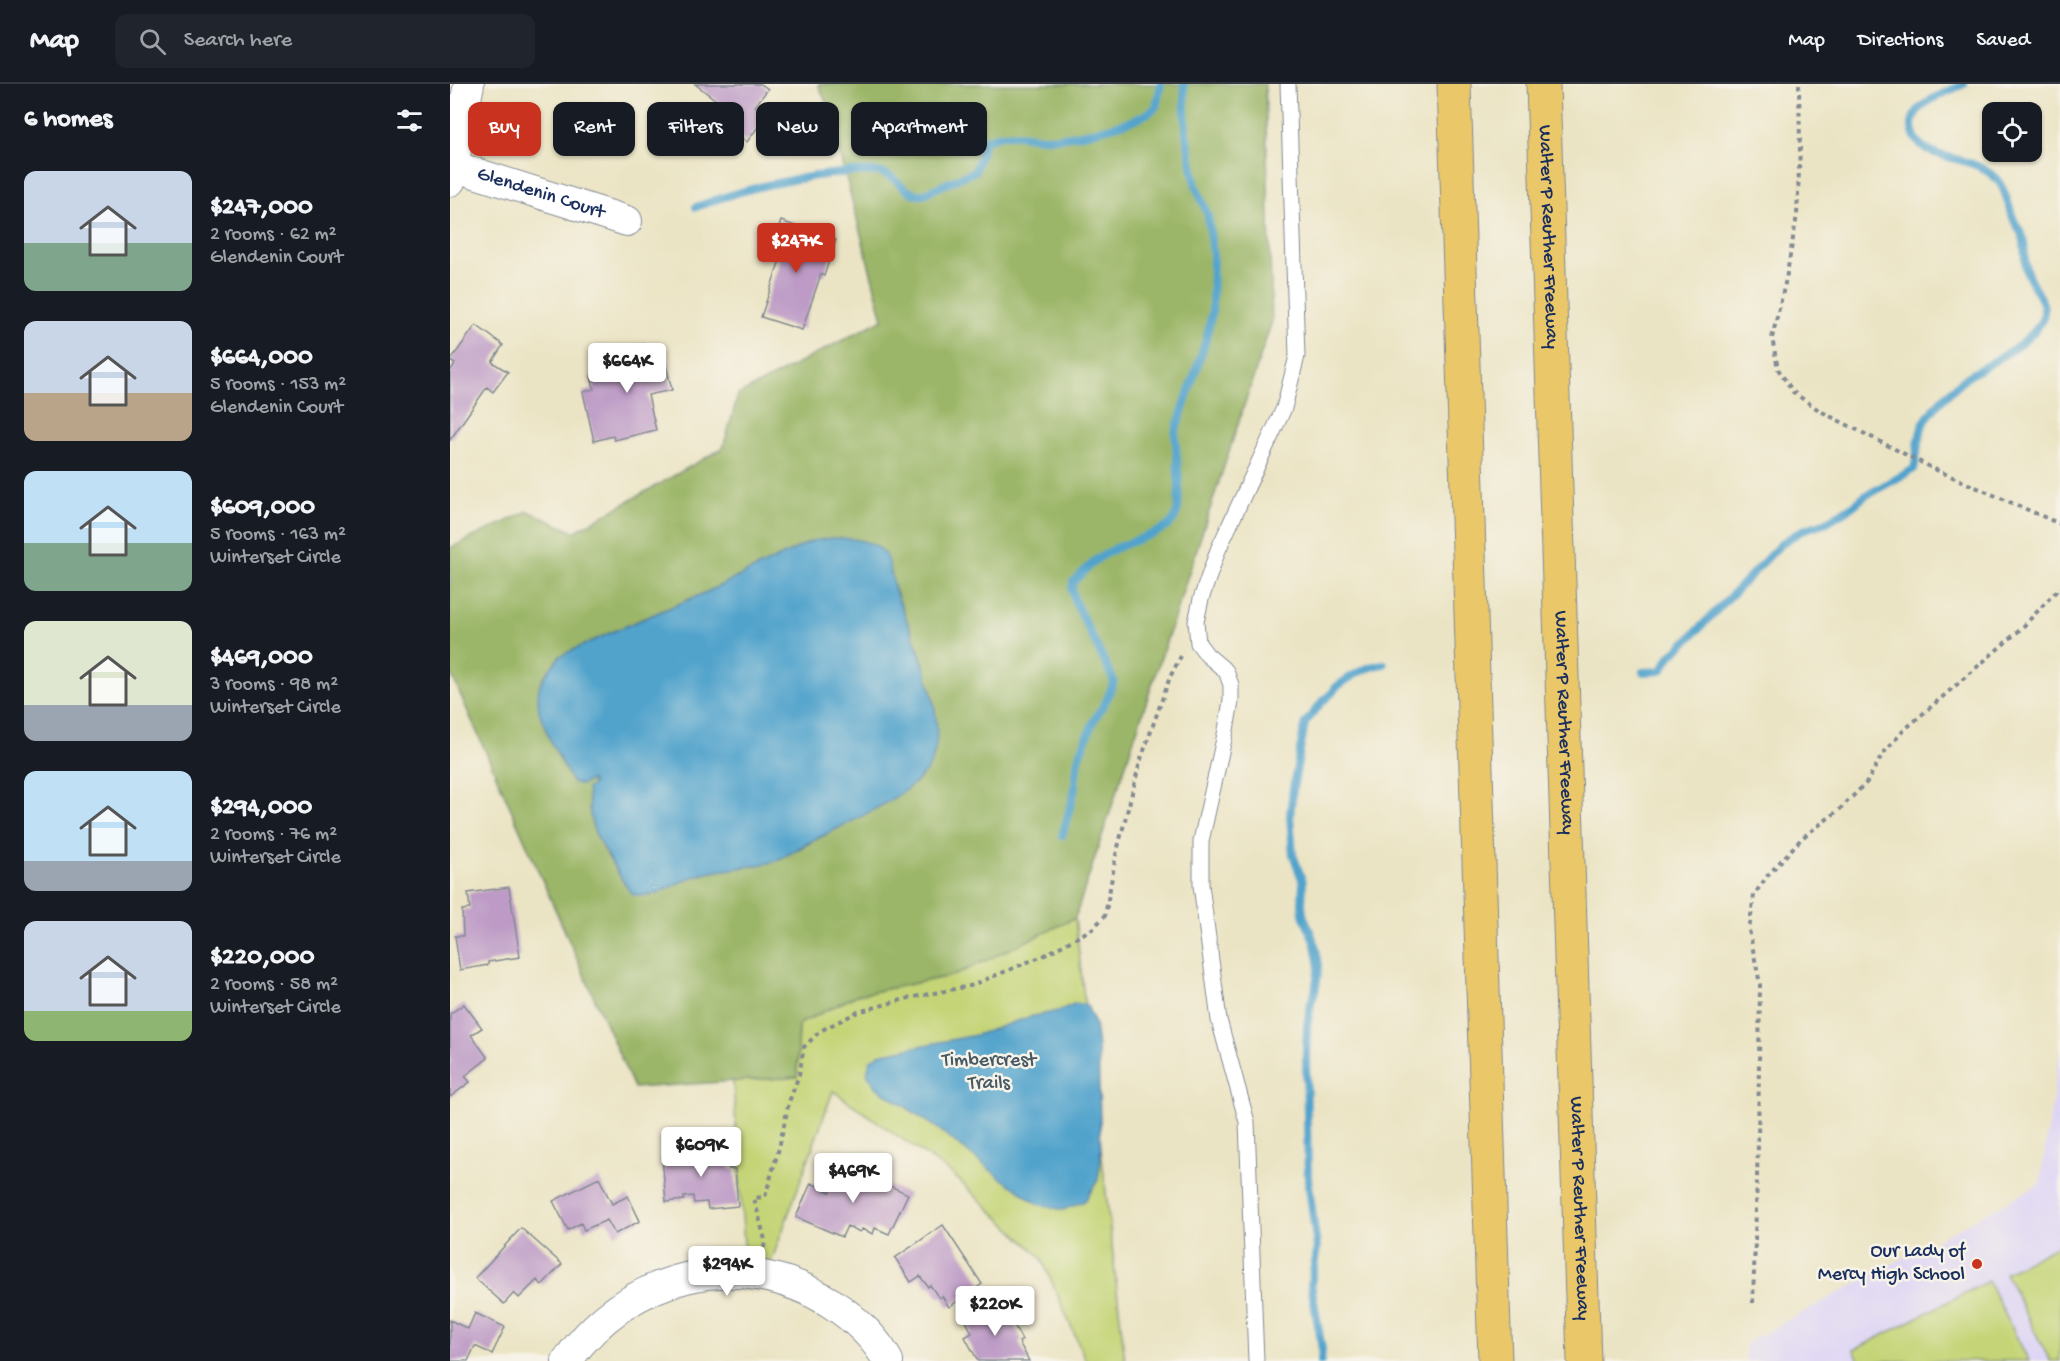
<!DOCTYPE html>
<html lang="en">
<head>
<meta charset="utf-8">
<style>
  body { margin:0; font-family:"Gochi Hand",sans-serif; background:#20242c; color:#f1f3f6; height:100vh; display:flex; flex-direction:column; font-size:22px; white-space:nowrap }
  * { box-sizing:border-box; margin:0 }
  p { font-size:20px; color:#9ea1a6 }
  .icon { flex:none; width:33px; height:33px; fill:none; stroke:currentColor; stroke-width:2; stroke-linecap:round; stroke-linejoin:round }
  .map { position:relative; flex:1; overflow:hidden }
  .drawer { display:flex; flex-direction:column; background:#171b24; width:450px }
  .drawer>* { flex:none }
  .banner { position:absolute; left:18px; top:18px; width:570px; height:54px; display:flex; gap:12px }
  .controls { position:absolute; left:1532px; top:18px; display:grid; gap:12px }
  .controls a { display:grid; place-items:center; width:60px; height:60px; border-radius:12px; background:#171b24; box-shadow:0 2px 4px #0004; font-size:30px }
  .price { position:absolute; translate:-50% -51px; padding:0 14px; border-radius:6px; background:#fff; color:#222; font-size:20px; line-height:39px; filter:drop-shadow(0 2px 3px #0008) }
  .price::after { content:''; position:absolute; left:50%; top:36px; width:18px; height:14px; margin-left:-9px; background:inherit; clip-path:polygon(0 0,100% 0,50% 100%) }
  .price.on { background:#c8321e; color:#fff }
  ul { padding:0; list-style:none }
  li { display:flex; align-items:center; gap:18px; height:150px; padding:0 24px }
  li span { display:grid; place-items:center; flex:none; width:168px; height:120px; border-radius:12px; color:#555 }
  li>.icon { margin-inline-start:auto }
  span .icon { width:72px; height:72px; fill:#fffc; stroke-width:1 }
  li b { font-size:26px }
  h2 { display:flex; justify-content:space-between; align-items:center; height:72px; padding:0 24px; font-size:26px }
  .tag { padding:0 21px; border-radius:12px; background:#171b24; box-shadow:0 2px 4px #0004; font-size:21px; line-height:54px }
  .tag.on { background:#c8321e; color:#fff }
  header { display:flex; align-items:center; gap:36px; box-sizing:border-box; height:84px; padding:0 30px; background:#171b24; border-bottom:2px solid #363941 }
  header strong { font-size:28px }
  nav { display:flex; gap:33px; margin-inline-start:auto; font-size:21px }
  .search { width:420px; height:54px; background:#20242c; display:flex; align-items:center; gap:15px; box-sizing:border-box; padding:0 21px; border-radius:12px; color:#9ea1a6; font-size:22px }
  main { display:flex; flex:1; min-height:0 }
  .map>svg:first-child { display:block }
  .built { fill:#ded5f5 }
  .green { fill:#c4d476; stroke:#70826a; stroke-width:1.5 }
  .forest { fill:#9bb667; stroke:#5b7262; stroke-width:1.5; fill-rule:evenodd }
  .water { fill:#51a3cc; stroke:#366995; stroke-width:1.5 }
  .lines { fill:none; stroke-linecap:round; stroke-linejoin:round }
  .stream { stroke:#51a3cc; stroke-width:8 }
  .building { fill:#bd9bc6 }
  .lane-casing { stroke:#838a91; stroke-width:17 }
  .street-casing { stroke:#838a91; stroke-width:32 }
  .highway-casing { stroke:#838a91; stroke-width:35 }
  .path { stroke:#838a91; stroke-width:4; stroke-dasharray:4.5 4.5; stroke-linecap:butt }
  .lane { stroke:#fff; stroke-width:15 }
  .street { stroke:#fff; stroke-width:30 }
  .highway { stroke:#eac769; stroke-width:33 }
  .poi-dot { fill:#c8321e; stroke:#f7f3e8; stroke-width:2 }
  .labels { text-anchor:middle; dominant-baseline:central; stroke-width:5; stroke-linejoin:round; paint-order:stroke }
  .street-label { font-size:20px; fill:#1b2f5e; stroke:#f7f3e8 }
  .park-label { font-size:20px; fill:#455864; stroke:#f7f3e8 }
  .poi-label { font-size:20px; fill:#1b2f5e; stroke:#f7f3e8; text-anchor:end }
</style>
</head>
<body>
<header>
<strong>Map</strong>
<div class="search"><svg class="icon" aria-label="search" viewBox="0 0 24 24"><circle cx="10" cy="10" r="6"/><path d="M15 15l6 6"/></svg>Search here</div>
<nav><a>Map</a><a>Directions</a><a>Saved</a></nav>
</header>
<main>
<section class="drawer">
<h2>6 homes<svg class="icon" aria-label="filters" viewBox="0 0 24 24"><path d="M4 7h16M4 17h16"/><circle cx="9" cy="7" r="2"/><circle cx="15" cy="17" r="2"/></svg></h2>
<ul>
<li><span style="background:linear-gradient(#c9d6e8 60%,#7fa58c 0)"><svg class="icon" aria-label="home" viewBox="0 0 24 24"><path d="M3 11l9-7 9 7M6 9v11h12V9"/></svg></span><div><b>$247,000</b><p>2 rooms · 62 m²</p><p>Glendenin Court</p></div></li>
<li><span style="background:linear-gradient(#c9d6e8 60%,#b9a48a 0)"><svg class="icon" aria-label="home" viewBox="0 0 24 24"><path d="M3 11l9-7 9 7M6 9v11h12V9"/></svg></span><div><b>$664,000</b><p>5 rooms · 153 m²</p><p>Glendenin Court</p></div></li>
<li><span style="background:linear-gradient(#bfe0f5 60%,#7fa58c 0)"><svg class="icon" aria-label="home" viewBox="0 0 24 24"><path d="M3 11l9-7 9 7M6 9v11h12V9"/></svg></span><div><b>$609,000</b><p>5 rooms · 163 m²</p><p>Winterset Circle</p></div></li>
<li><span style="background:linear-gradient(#dfe7d0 70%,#9aa5b1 0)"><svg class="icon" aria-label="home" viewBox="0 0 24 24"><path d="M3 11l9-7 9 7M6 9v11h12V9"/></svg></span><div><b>$469,000</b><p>3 rooms · 98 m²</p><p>Winterset Circle</p></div></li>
<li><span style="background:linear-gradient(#bfe0f5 75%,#9aa5b1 0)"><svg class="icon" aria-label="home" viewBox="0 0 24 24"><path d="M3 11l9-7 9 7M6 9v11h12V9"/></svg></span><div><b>$294,000</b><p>2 rooms · 76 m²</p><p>Winterset Circle</p></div></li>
<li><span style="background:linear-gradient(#c9d6e8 75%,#8fb573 0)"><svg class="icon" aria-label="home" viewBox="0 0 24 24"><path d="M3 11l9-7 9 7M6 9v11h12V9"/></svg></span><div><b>$220,000</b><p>2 rooms · 58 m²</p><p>Winterset Circle</p></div></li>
</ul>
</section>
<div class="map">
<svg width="1610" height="1277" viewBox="0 0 1610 1277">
  <rect width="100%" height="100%" fill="#f7f3e8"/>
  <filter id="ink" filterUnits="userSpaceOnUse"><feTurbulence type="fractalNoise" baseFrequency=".0167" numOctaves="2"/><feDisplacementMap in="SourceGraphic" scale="12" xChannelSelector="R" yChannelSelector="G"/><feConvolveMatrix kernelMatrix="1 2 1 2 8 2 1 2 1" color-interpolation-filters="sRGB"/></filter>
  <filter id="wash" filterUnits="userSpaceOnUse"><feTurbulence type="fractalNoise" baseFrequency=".008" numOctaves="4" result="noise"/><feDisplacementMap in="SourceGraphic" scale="24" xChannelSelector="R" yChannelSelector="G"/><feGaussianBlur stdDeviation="1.35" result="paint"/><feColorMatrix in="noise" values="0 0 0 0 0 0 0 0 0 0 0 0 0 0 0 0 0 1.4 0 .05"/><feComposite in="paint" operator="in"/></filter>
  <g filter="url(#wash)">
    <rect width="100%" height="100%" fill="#ebe4c4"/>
    <path class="built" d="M 1610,965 L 1610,1277 L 1295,1277 L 1296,1259 L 1590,1100 Z"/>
    <path class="green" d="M 625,834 L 675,1277 L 636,1277 L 591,1173 L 501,1089 L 383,1007 L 320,1181 L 295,1175 L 283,997 L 347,993 L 349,940 L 407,911 L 505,891 Z
      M 1610,1160 L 1610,1277 L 1600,1277 L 1555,1189 Z
      M 1538,1197 L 1579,1277 L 1409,1277 L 1404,1266 Z"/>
    <path class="forest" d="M 368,0 L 815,0 L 822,237 L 625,834 L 505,891 L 407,911 L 349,940 L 347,993 L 184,1004 L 0,587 L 0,464 L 78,427 L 124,448 L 273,364 L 288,311 L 433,235 L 377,20 ZM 362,457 L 430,465 L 438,476 L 441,495 L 473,577 L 486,642 L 485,667 L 469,696 L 434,720 L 339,770 L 323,778 L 262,788 L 183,810 C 175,802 146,754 143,743 C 139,731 139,717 137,705 L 143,701 L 140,696 L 122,698 L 99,654 L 89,627 L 94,593 L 110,572 L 162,548 L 257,508 Z"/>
    <path class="water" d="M 382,454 C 397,455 417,454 430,465 C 441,473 441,494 445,507 C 462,552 503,634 480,681 C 464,711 389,743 358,759 C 346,765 335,774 322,778 C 297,785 271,784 246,792 C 222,799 208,817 182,810 C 175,801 146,754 143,743 C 139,731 139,717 137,705 L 143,700 L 140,696 L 132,701 L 122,698 L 99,654 L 89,627 L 88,614 L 89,603 L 94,593 L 110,572 L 162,548 L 257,508 L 362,457 Z
      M 626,919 L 637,922 L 645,940 L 648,963 L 651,1075 L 648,1096 L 635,1117 L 613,1126 L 588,1120 L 549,1093 L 486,1043 L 427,1004 L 417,989 L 420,977 L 429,970 L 526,951 L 579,933 L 608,927 Z"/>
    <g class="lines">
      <path class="stream" d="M 246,123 C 292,105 341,94 390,89 C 403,88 419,86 432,89 C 448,93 454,110 471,111 L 525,87 L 535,56 C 561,46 568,52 594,54 C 617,55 690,40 706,23 L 711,0
        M 1193,588 L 1211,587 L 1221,571 L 1236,558 L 1332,459 L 1353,446 L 1377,438 L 1403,422 L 1415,412 L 1464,385 C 1467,373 1468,351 1473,341 C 1481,325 1502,305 1516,294 C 1536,280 1603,251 1593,220 C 1590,210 1581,200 1577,188 C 1574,178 1575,167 1574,157 C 1573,150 1567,142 1564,136 C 1559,124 1557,109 1549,98 C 1526,67 1472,81 1463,48 C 1455,21 1496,9 1514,0
        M 612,752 L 624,709 L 628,675 L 644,636 L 657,615 L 664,597 L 625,518 L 622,506 L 623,498 L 647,475 L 666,464 L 705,449 L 718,442 L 724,435 L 728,425 L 729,401 L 725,349 L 756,256 L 762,228 L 763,172 L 758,132 L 746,102 L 736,50 L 734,0
        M 871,1277 L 872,1265 L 861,1200 L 867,1164 L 858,1094 L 856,972 L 857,943 L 861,919 L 865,908 L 869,882 L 865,860 L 853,830 L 852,820 L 853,798 L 843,771 L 840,732 L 843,705 L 855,639 L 872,618 L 883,608 L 885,604 C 900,593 915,582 934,580"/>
    </g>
    <g id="blocks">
      <path class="building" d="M 245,0 L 311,0 L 318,5 L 305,22 L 317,31 L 297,58 L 271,38 L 279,26 Z
        M 331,137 L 386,156 L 374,192 L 371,190 L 352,246 L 311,233 L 330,176 L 319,172 Z
        M 26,241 L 53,261 L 42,278 L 58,288 L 43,308 L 37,303 L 0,356 L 0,287 L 5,280 L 0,277 Z
        M 194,260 L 196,267 L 212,264 L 222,306 L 198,311 L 206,346 L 164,356 L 163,352 L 144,357 L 133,308 L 144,305 L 141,292 L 166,286 L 161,267 Z
        M 59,803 L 70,873 L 38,878 L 38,881 L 10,886 L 5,852 L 13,852 L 12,826 L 20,825 L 18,809 Z
        M 14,920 L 32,944 L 21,951 L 38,974 L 15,992 L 20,998 L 0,1013 L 0,930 Z
        M 251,1063 L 251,1069 L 277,1066 L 279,1085 L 285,1085 L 288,1122 L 258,1125 L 257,1118 L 244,1119 L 243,1112 L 234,1113 L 234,1116 L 216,1118 L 212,1074 L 228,1073 L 227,1064 Z
        M 392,1080 L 458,1110 L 439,1150 L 425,1144 L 423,1150 L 412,1145 L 410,1148 L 397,1142 L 392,1153 L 346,1133 L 361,1099 L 380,1108 Z
        M 149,1094 L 162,1120 L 178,1112 L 190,1137 L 165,1150 L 157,1136 L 134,1146 L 131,1139 L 118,1146 L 103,1117 Z
        M 493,1141 L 532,1200 L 499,1223 L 492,1212 L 489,1214 L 480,1201 L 478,1203 L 470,1192 L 461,1198 L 445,1174 Z
        M 71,1144 L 112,1180 L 92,1201 L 87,1196 L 69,1214 L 64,1209 L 54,1220 L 25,1194 Z
        M 552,1218 L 572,1256 L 569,1258 L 579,1277 L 528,1277 L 515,1253 L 522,1249 L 516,1237 Z
        M 25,1229 L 55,1243 L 42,1270 L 25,1262 L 18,1277 L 0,1277 L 0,1236 L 18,1245 Z"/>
    </g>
  </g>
  <g filter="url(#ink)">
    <use href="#blocks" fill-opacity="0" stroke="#838a91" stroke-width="1.5"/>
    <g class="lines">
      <g class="lane-casing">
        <path id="lane" d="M 806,1277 L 797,1038 L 769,936 L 751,801 L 751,757 L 776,646 L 781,617 L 781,601 L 776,587 L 757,571 L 748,559 L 746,538 L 751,515 L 768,466 L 834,324 L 847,272 L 838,0"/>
      </g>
      <g class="street-casing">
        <g id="street">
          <path id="s1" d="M 3,82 L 177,137"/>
          <path d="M 0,97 L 19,0"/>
          <path d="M 117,1277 C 177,1190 290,1161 381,1219 C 404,1234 425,1253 438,1277"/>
        </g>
      </g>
      <g class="highway-casing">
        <g id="highway">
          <path d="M 1004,0 L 1045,1277"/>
          <path id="s2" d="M 1093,0 L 1134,1277"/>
        </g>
      </g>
      <path class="path" d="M 1349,0 L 1350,64 L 1347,131 L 1336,195 L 1322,254 L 1328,285 L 1343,308 L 1370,327 L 1482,384 L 1610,440
        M 314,1164 L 315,1156 L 304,1114 L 315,1113 L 329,1064 L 339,1018 L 349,991 L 354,963 L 370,947 L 408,928 L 459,914 L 520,902 L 595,871 L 642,845 L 655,832 L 666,771 L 690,678 L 720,593 L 731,572
        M 1303,1219 L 1308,1061 L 1310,900 L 1299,846 L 1304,811 L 1318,791 L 1352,754 L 1389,726 L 1417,698 L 1432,671 L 1453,647 L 1571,545 L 1610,503"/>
      <use href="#lane" class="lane"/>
      <use href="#street" class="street"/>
      <use href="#highway" class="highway"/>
    </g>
  </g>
  <circle class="poi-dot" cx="1527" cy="1180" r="6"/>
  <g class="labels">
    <g class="street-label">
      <text stroke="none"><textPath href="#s1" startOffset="92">Glendenin Court</textPath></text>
      <text stroke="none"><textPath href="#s2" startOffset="153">Walter P Reuther Freeway</textPath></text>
      <text stroke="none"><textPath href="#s2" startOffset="639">Walter P Reuther Freeway</textPath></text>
      <text stroke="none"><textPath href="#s2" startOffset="1125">Walter P Reuther Freeway</textPath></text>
    </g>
    <g class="park-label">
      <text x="539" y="977">Timbercrest<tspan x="539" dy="23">Trails</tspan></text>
    </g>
    <g class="poi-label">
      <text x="1515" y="1168">Our Lady of<tspan x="1515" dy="23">Mercy High School</tspan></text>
    </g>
  </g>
</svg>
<div class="controls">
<a><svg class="icon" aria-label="locate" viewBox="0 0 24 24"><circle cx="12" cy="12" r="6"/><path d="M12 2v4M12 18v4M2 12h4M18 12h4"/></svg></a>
</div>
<b class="price on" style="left:346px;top:190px">$247K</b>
<b class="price" style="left:177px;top:310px">$664K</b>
<b class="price" style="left:251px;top:1094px">$609K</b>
<b class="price" style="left:403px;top:1120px">$469K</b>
<b class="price" style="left:277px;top:1213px">$294K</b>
<b class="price" style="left:545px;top:1253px">$220K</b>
<div class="banner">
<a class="tag on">Buy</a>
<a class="tag">Rent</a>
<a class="tag">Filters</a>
<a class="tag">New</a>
<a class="tag">Apartment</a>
</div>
</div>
</main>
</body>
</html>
